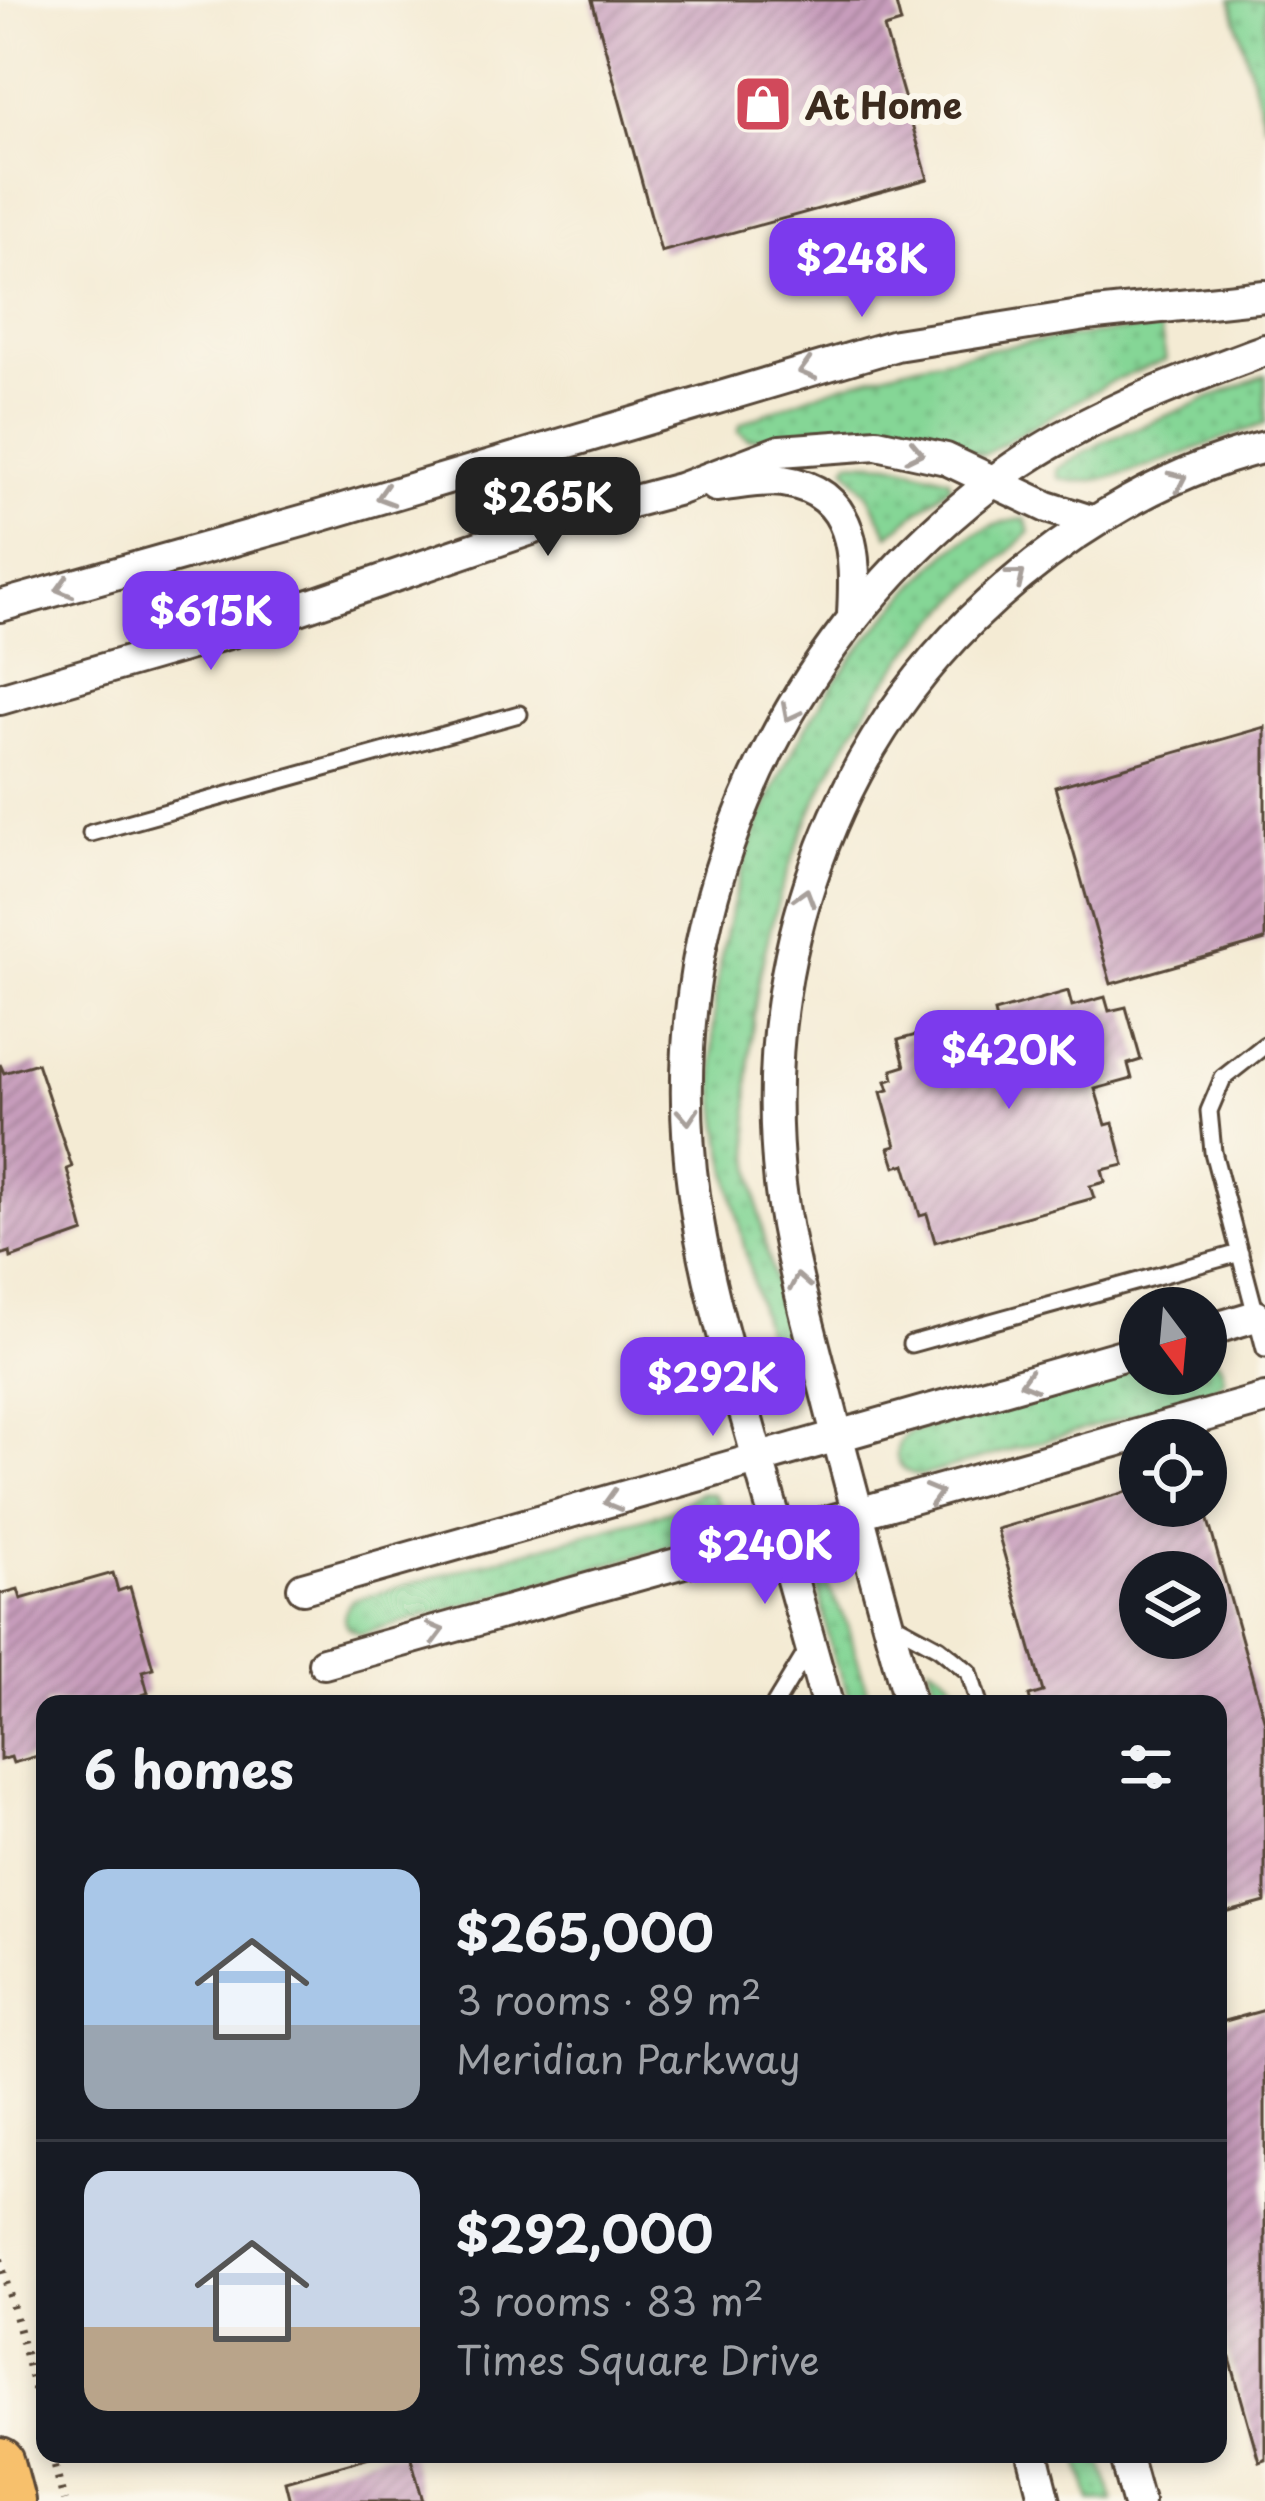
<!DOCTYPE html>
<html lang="en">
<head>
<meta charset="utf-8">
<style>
  body { margin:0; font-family:"Playpen Sans",sans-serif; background:#242831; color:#f1f3f6; height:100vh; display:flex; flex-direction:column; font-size:45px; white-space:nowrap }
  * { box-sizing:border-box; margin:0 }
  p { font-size:39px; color:#9ea1a6 }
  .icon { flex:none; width:66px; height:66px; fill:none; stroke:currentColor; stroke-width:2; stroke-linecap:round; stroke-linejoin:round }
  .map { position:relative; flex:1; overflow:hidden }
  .sheet { position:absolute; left:36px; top:1695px; width:1191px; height:768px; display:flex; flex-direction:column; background:#171b24; border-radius:24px; box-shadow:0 6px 18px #0003 }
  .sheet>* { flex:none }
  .needle { width:78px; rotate:164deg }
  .controls { position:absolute; left:1119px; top:1287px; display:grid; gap:24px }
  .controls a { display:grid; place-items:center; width:108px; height:108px; border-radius:50%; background:#171b24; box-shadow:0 6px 18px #0003; font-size:60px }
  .price { position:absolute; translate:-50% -102px; padding:0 27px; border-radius:24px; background:#7c3aed; color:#fff; font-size:39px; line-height:78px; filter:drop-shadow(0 3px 6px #0008) }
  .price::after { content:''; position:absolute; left:50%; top:72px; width:36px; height:27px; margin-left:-18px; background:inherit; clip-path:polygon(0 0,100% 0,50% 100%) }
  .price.current { background:#222; color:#fff }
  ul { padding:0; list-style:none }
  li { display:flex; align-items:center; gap:36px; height:300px; padding:0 48px }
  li+li { border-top:3px solid #363941 }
  li span { display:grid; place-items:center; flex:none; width:336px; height:240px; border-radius:24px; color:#555 }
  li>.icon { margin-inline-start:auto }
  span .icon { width:144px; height:144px; fill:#fffc; stroke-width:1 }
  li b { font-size:51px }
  h2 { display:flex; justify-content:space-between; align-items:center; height:144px; padding:0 48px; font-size:51px }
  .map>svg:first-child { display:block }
  .grass { fill:url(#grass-dots); stroke:#60805a; stroke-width:3 }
  .building { fill:url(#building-hatch); fill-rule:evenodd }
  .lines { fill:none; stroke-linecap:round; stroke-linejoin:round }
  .service-casing { stroke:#574739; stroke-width:21 }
  .minor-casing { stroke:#574739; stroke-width:36 }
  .primary-casing { stroke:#574739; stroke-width:54 }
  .path { stroke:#574739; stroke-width:8; stroke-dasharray:3 9; stroke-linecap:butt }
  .service { stroke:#fff; stroke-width:15 }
  .minor { stroke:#fff; stroke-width:30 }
  .primary { stroke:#f7c06c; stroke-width:48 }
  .oneway { stroke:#a79f9a }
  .labels { text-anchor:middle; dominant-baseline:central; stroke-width:12; stroke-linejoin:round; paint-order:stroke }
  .poi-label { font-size:36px; font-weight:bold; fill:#3b2a1e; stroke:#fbf7ec; text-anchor:start }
</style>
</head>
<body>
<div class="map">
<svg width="1265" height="2501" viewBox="0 0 1265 2501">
  <defs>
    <pattern id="grass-dots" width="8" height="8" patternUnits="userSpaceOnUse" patternTransform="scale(3)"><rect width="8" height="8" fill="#85d696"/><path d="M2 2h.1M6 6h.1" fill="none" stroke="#74b881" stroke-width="1.8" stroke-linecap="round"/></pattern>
    <pattern id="building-hatch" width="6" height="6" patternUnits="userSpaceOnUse" patternTransform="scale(3)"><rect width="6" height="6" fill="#c79dbc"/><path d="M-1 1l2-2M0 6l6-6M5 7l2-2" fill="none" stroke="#a38098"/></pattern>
  </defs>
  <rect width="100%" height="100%" fill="#fbf7ec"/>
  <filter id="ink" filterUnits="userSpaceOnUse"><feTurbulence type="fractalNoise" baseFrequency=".00833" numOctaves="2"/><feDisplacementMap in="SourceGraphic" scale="24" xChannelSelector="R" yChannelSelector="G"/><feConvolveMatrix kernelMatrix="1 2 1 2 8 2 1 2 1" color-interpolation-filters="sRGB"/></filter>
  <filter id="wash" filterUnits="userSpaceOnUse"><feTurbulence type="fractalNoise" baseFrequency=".004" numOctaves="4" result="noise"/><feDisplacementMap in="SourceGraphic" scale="48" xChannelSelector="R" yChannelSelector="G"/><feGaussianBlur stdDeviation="2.7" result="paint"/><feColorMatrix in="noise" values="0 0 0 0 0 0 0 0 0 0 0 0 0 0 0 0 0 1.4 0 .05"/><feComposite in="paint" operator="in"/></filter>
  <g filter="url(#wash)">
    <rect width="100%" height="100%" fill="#f4ebd4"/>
    <path class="grass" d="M 1231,0 L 1265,0 L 1265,126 Z
      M 1160,328 L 1166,360 L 1112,381 L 983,455 L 931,434 L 876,426 L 748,439 L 738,431 L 741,424 C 873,364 1017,339 1160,328 Z
      M 1265,375 L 1265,424 C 1220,436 1095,498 1058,477 L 1057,469 L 1103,442 Z
      M 849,461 L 891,463 L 949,478 L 950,486 L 889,535 L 869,496 L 846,467 Z
      M 1025,519 L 1030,532 C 988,571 943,610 907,654 C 796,793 735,978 751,1156 C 758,1225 777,1294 795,1361 L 798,1382 L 792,1391 L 785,1385 C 765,1337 754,1288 742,1237 C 725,1162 707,1079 715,1002 C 729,861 793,720 888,616 C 926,574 963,523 1025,519 Z
      M 1206,1354 L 1213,1355 L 1222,1367 L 1224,1379 L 1210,1393 L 921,1476 C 895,1472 888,1449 909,1432 L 1140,1369 L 1140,1374 L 1206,1374 Z
      M 701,1492 L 714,1494 L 722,1508 L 714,1532 L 704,1537 L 361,1634 C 341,1628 340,1615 352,1600 L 669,1511 Z
      M 825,1580 L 847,1624 L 871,1704 L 853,1704 L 832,1654 L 818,1587 Z
      M 929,1665 C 947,1673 959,1685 965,1704 L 941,1704 Z
      M 1078,2454 L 1100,2454 L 1113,2501 L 1090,2501 Z"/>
    <g id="blocks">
      <path class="building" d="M 592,0 L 895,0 L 901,23 L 884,28 L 928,179 L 661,252 Z
        M 1265,727 L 1265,940 L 1111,984 L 1055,787 Z
        M 1068,991 L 1072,1006 L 1105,997 L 1109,1011 L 1126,1007 L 1141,1060 L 1128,1064 L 1132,1079 L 1095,1089 L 1106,1125 L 1113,1123 L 1124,1165 L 1102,1170 L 1105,1182 L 1090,1186 L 1094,1198 L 935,1242 L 927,1214 L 920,1216 L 905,1164 L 895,1167 L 889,1148 L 896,1146 L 881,1092 L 889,1090 L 886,1081 L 894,1079 L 892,1070 L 905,1066 L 898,1040 L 967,1021 L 970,1036 L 998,1029 L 994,1012 Z
        M 37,1063 L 72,1167 L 67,1169 L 84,1232 L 11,1258 L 10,1252 L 0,1255 L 0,1064 L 4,1073 Z
        M 1140,1488 L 1140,1506 L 1204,1506 L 1265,1722 L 1265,1902 L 1218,1915 L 1218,1704 L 1031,1704 L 1029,1696 L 1043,1692 L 997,1529 ZM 1140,1572 L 1206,1572 L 1206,1638 L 1140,1638 Z
        M 113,1573 L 118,1591 L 130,1587 L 153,1668 L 142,1671 L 148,1693 L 115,1704 L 45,1704 L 45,1754 L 13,1763 L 11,1757 L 0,1760 L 0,1594 L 18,1589 L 21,1599 Z
        M 1265,2010 L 1265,2459 L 1259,2461 L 1218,2316 L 1218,2023 Z
        M 380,2454 L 410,2454 L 423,2501 L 290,2501 L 285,2481 Z"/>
    </g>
  </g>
  <g filter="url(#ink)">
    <use href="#blocks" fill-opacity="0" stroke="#574739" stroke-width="3"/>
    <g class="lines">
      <g class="service-casing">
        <path id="service" d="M 91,833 L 519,714
          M 1265,1045 L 1223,1078 L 1209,1111 L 1213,1152 L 1265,1349
          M 911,1344 L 1240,1253
          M 889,1621 L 939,1648 L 969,1672 L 979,1704
          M 775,1704 L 809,1648"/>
      </g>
      <g class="minor-casing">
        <path id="minor" d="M 716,486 C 737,484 763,478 783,481 C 857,492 856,556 853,615
          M 0,606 L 316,517 L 896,345 L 1086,315 L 1265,296
          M 0,699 L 232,632 L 537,527 L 680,489 L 780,451 L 877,444 L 928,455 L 946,459 L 1047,507 L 1094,522
          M 1206,1331 L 1256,1316
          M 303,1588 L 1140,1350
          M 324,1663 L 1265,1399
          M 827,1704 C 804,1623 781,1541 758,1459 C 734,1372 706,1285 694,1195 C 656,921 771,653 989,485 C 1072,421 1169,386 1265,350
          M 910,1704 C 881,1599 852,1494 825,1388 C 808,1322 788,1253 780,1184 C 758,977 821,768 971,620 C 1051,542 1155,474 1265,447
          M 1033,2454 L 1045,2501
          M 1125,2454 L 1138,2501"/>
      </g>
      <g class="primary-casing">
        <path id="primary" d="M 0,2463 L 10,2501"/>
      </g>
      <path class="path" d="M 0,2259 L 45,2428
        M 52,2454 L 64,2501"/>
      <use href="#service" class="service"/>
      <use href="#minor" class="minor"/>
      <use href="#primary" class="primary"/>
    </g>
    <defs><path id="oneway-chevron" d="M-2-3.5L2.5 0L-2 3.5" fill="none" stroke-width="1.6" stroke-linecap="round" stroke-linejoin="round" transform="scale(3)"/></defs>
    <g class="oneway">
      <use href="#oneway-chevron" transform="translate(807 370) rotate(164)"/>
      <use href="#oneway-chevron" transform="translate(915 452) rotate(12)"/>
      <use href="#oneway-chevron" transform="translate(1178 480) rotate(-25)"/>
      <use href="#oneway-chevron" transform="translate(385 496) rotate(163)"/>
      <use href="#oneway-chevron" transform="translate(1017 577) rotate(-39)"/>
      <use href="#oneway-chevron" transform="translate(64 588) rotate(164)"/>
      <use href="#oneway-chevron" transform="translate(790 713) rotate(117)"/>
      <use href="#oneway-chevron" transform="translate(805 897) rotate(-73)"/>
      <use href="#oneway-chevron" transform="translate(688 1116) rotate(86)"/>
      <use href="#oneway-chevron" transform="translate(799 1282) rotate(-101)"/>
      <use href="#oneway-chevron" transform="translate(1028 1382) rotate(164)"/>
      <use href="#oneway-chevron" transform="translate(934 1494) rotate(-16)"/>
      <use href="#oneway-chevron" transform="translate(612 1501) rotate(164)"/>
      <use href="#oneway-chevron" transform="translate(436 1632) rotate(-15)"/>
    </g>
  </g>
  <defs>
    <g id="shop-square" transform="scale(3)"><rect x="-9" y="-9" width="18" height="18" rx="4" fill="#d1495b" stroke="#fbf7ec"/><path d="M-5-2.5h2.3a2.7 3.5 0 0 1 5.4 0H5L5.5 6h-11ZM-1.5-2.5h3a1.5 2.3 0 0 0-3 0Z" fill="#fff"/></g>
  </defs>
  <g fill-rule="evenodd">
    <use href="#shop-square" x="763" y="104"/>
  </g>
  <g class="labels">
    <g class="poi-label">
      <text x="805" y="104">At Home</text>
    </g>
  </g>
</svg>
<div class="controls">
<a><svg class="needle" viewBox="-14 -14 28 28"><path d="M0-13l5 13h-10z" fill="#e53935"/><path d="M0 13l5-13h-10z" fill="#9ea1a6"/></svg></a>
<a><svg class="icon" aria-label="locate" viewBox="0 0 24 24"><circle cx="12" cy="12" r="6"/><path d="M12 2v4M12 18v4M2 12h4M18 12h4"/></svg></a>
<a><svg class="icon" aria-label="layers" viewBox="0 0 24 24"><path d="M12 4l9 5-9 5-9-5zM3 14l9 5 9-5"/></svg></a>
</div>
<b class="price" style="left:862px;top:320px">$248K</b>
<b class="price current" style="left:548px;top:559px">$265K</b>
<b class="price" style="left:211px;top:673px">$615K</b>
<b class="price" style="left:1009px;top:1112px">$420K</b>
<b class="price" style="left:713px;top:1439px">$292K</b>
<b class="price" style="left:765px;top:1607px">$240K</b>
<section class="sheet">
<h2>6 homes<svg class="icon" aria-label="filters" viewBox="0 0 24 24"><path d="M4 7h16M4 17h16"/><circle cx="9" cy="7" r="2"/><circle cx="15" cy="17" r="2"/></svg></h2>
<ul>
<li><span style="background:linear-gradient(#a9c7e8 65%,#9aa5b1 0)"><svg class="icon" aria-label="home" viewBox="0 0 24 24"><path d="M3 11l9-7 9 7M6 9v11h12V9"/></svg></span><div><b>$265,000</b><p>3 rooms · 89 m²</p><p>Meridian Parkway</p></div></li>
<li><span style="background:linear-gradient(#c9d6e8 65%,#b9a48a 0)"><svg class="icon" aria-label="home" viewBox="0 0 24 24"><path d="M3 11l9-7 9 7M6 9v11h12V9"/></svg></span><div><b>$292,000</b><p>3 rooms · 83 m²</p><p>Times Square Drive</p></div></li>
</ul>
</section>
</div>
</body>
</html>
